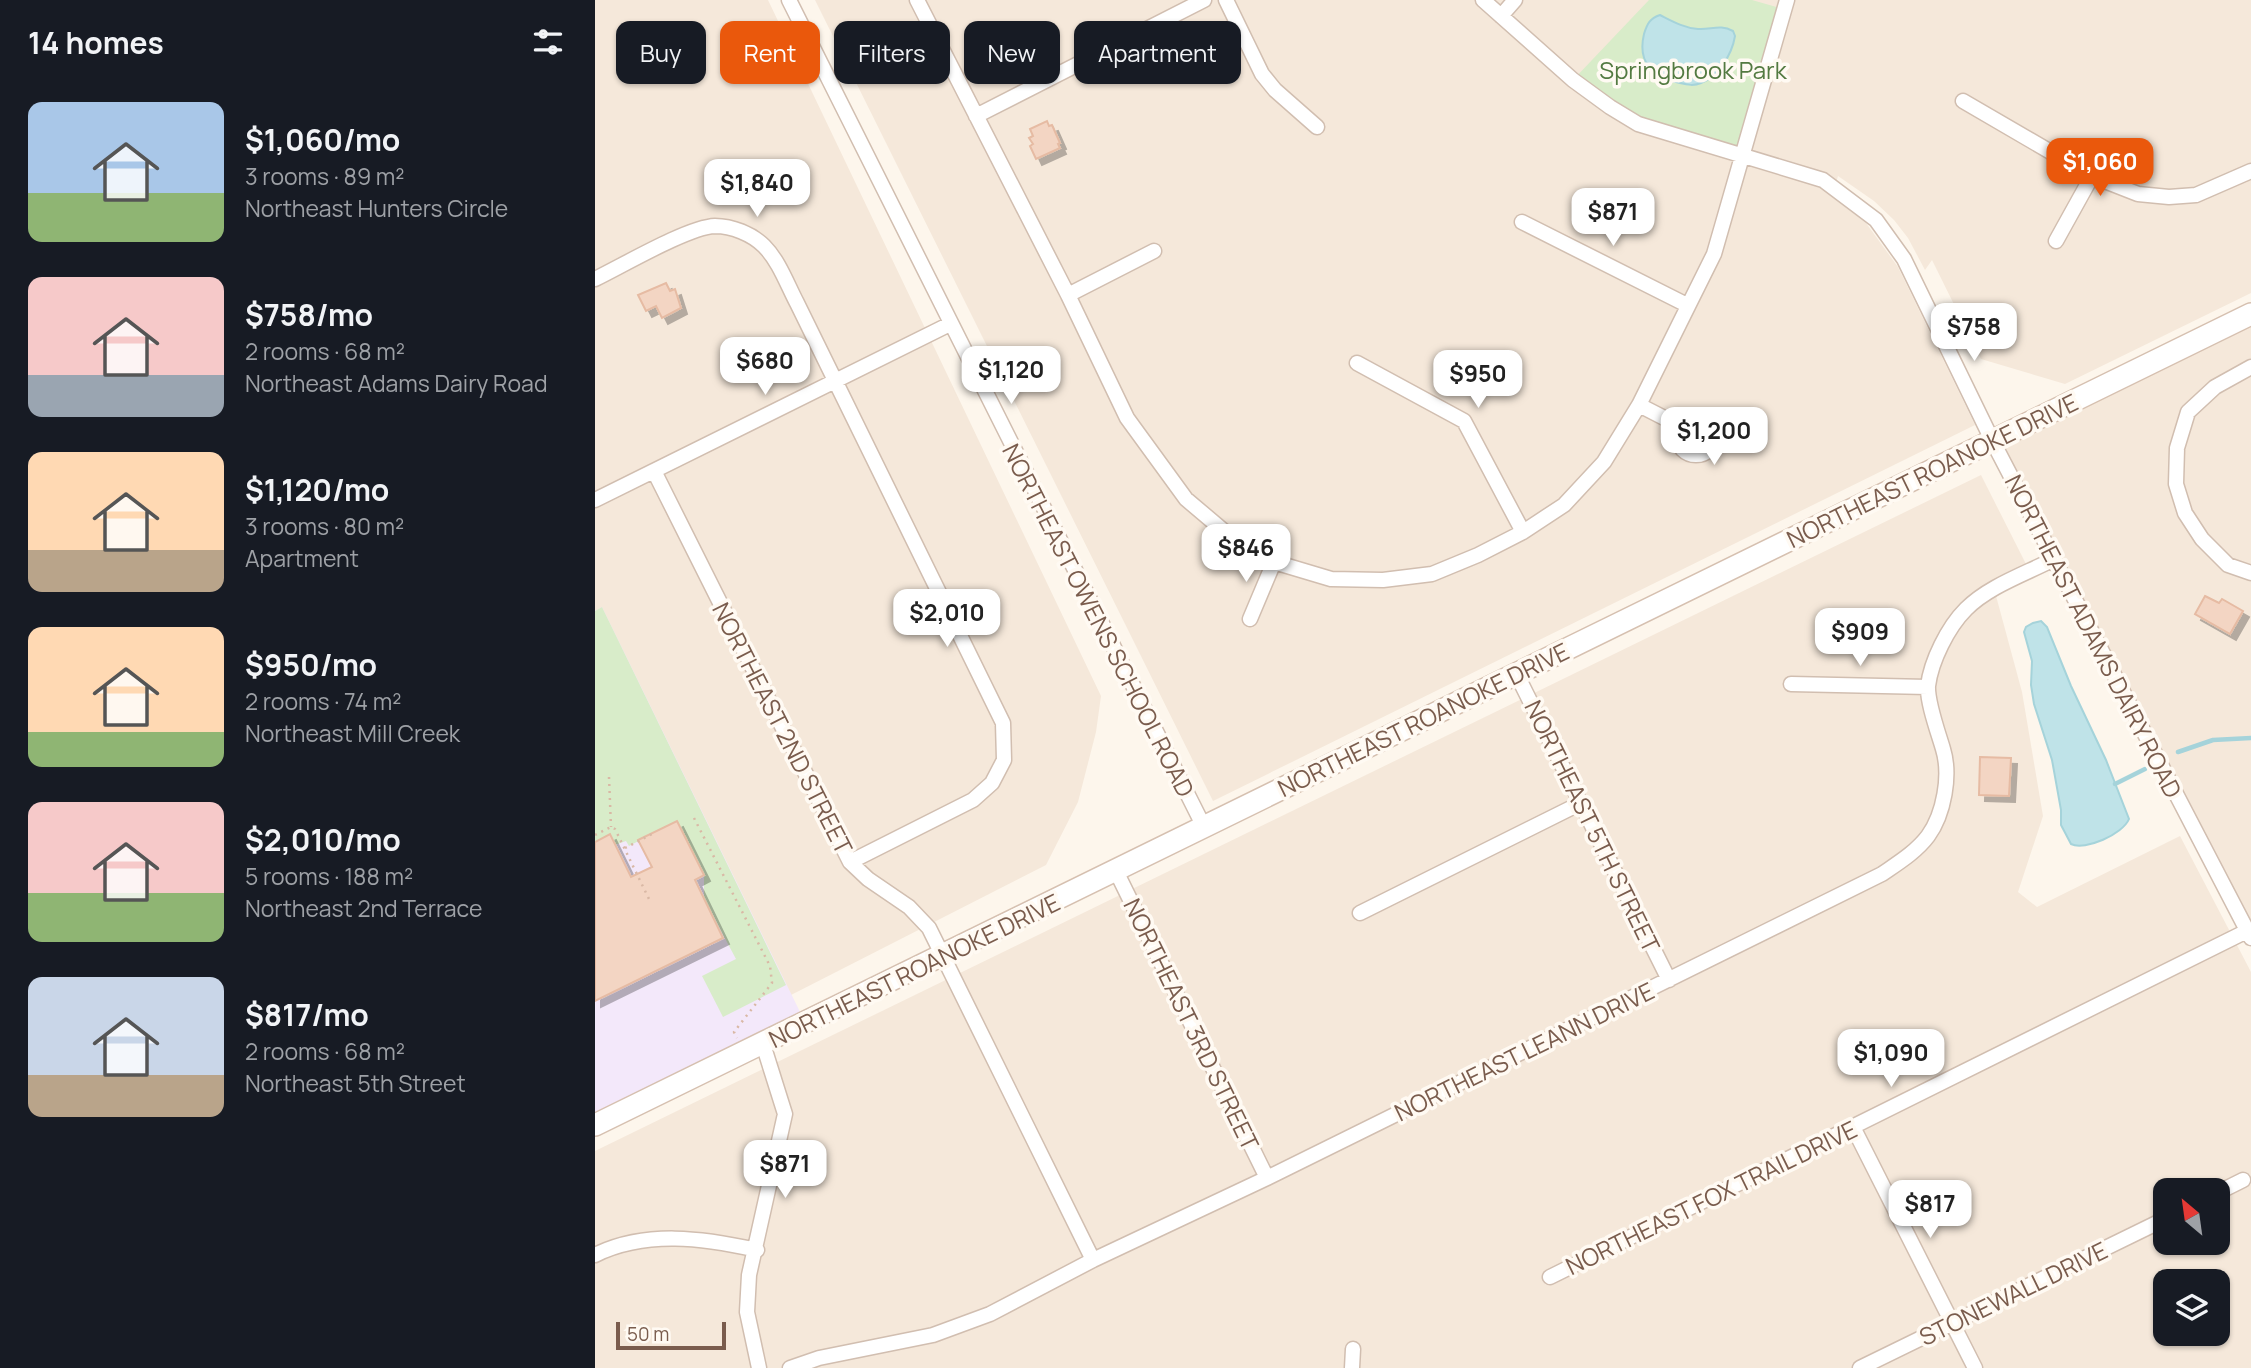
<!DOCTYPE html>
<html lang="en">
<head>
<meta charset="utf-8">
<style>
  body { margin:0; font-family:Manrope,sans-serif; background:#242831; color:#f1f3f6; height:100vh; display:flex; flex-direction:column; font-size:26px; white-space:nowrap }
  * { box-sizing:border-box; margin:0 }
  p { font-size:23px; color:#9ea1a6 }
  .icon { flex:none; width:38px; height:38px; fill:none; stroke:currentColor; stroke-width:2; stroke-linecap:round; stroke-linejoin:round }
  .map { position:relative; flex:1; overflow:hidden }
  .details { display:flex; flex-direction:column; background:#171b24; width:595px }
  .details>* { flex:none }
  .guide { position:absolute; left:21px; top:21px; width:665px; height:63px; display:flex; gap:14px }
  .needle { width:46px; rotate:331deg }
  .controls { position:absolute; left:1558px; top:1178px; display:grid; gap:14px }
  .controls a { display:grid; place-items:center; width:77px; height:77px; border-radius:14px; background:#171b24; box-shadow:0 2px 5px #0004; font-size:35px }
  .scale { position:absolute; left:21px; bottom:18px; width:110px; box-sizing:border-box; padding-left:7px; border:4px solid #7a5c4d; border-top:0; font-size:19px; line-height:24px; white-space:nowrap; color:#7a5c4d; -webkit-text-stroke:5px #fffaf3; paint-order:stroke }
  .price { position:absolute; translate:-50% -60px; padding:0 16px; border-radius:14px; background:#fff; color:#222; font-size:23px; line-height:46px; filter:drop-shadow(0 2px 4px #0008) }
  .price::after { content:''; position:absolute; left:50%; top:42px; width:21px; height:16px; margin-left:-10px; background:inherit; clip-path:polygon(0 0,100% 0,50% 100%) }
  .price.selected { background:#ea580c; color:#fff }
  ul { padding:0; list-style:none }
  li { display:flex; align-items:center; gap:21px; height:175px; padding:0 28px }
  li span { display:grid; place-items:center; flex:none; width:196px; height:140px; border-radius:14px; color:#555 }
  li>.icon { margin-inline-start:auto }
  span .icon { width:84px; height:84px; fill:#fffc; stroke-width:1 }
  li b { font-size:30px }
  h2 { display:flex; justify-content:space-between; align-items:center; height:84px; padding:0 28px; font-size:30px }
  .tag { padding:0 24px; border-radius:14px; background:#171b24; box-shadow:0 2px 5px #0004; font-size:24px; line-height:63px }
  .tag.selected { background:#ea580c; color:#fff }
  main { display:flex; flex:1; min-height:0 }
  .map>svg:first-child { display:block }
  .residential { fill:#f5e8da; fill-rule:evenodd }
  .education { fill:#f3e8fa }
  .green { fill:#d8ecc9 }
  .water { fill:#bfe3e8; stroke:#a5d3da; stroke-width:2 }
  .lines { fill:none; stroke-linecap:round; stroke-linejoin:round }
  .stream { stroke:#a5d3da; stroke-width:4.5 }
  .building { fill:#f3d5c3; stroke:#e6bba3; stroke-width:2; filter:url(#shadow) }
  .street-casing { stroke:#d1beb0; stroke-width:17 }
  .secondary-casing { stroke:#d6c0b0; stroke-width:24 }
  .path { stroke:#d9b8a5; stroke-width:2.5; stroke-dasharray:2 5; stroke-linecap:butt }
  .street { stroke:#fff; stroke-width:14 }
  .secondary { stroke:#fff; stroke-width:21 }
  .labels { text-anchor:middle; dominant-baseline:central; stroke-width:7; stroke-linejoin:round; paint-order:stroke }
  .park-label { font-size:24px; fill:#537a41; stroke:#fffaf3 }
  .street-label { font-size:24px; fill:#7a5c4d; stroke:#fffaf3 }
</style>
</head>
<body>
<main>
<section class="details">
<h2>14 homes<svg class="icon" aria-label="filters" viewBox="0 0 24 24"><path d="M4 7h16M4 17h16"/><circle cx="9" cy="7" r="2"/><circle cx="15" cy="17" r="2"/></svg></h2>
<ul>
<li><span style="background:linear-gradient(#a9c7e8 65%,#8fb573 0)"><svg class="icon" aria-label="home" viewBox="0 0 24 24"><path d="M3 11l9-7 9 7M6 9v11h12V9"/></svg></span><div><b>$1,060/mo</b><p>3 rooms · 89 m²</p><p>Northeast Hunters Circle</p></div></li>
<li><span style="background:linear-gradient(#f6c9c9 70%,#9aa5b1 0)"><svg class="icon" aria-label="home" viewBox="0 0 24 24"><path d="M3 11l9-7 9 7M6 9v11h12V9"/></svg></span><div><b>$758/mo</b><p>2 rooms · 68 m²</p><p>Northeast Adams Dairy Road</p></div></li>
<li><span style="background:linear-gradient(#ffd9b3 70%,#b9a48a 0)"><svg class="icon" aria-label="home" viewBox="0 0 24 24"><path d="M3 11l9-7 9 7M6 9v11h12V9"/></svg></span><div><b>$1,120/mo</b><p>3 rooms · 80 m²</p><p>Apartment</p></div></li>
<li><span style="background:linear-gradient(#ffd9b3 75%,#8fb573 0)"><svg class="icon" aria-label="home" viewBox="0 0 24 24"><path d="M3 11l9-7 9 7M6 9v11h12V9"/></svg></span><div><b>$950/mo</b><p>2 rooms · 74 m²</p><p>Northeast Mill Creek</p></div></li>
<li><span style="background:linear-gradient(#f6c9c9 65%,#8fb573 0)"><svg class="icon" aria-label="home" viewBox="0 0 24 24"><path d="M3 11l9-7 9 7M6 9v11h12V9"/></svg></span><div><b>$2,010/mo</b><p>5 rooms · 188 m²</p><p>Northeast 2nd Terrace</p></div></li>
<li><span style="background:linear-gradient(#c9d6e8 70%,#b9a48a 0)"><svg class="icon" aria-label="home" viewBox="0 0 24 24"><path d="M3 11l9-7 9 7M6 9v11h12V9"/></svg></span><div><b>$817/mo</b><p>2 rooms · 68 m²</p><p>Northeast 5th Street</p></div></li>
</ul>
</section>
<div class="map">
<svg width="1656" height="1368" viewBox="0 0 1656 1368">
  <defs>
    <filter id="shadow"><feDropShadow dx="6" dy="6" stdDeviation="0" flood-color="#0004"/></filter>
  </defs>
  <rect width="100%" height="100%" fill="#fdf6ec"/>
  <path class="residential" d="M 0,0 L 173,0 L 506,696 L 501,732 L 483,802 L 451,865 L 196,995 L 7,608 L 0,611 Z
    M 220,0 L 1656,0 L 1656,293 L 1470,384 L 1386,359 L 1337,260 L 1330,270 L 1313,238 L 1299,220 L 1279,201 L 1243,176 L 1237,197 L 1271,223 L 1303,267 L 1380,425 L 618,801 Z
    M 1656,314 L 1656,938 L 1397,440 Z
    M 1386,475 L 1431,564 L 1397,581 L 1427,692 L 1448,816 L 1423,892 L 1442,907 L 1585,836 L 1656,972 L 1656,1368 L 0,1368 L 0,1151 ZM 1570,1190 L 1622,1190 L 1622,1242 L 1570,1242 ZM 1570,1281 L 1622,1281 L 1622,1334 L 1570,1334 Z"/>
  <path class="education" d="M 7,607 L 207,1016 L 0,1117 L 0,611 Z"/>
  <path class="green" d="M 1054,0 L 1157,0 L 1189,9 L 1148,154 L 1043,124 L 978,80 Z
    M 7,607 L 191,985 L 128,1017 L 107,976 L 141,959 L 109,899 L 109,875 L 82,821 L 34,846 L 31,841 L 20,845 L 15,835 L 0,842 L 0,611 Z"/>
  <path class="water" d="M 1065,15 C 1077,21 1089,28 1103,29 C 1116,30 1125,24 1138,31 L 1140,36 C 1137,54 1124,76 1106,83 C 1099,86 1093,85 1085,83 C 1058,77 1042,63 1049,34 C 1052,24 1055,18 1065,15 Z
    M 1446,621 L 1452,627 L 1476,686 L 1511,760 L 1534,819 C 1528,834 1490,851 1476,844 L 1466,825 L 1466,810 L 1457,760 L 1439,704 L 1436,685 L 1437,661 L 1429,632 L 1431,627 L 1438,623 Z"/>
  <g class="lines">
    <path class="stream" d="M 1583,752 L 1618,740 L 1656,738
      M 1520,784 L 1550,769"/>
  </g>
  <path class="building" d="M 452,121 L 454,126 L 457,125 L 465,143 L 463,144 L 465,148 L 441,159 L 435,146 L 438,144 L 434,138 L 438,136 L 435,129 Z
    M 71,283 L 75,291 L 80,289 L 86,308 L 67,318 L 61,306 L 51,311 L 43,295 Z
    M 1610,596 L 1624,603 L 1627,599 L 1648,611 L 1635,634 L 1600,614 Z
    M 1385,757 L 1416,758 L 1414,796 L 1384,795 Z
    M 82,821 L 109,875 L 100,880 L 128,938 L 0,1001 L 0,842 L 15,834 L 36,877 L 57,867 L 43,840 Z"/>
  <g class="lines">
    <g class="street-casing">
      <path id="street" d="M 194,0 L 609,827
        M 322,0 L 473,295 L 532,418 L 591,499 L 630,532 L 679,562 L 736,579 L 788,580 L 837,574 L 883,555 L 928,532 L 969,505 L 1009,462 L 1044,405 L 1119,254 L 1192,0
        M 631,0 L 667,74 L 680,90 L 722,127
        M 888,0 L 978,80 L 1015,107 L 1043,124 L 1228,180 L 1281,220 L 1309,259 L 1397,440 L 1656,938
        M 906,16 L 920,0
        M 1368,101 L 1497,176 L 1543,194 L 1574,197 L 1601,195 L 1656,171
        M 381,116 L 609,0
        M 927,222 L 1092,305
        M 1461,241 L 1497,176
        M 0,279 C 27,266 93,227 120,226 C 137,226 157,234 169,246 C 184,261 192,284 202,303 L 408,723 L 409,760 L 397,783 L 378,800 L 255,862
        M 473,295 L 559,251
        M 762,363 L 869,421 L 928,532
        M 1656,367 L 1620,387 L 1593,412 L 1582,448 L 1581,484 L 1590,513 L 1607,539 L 1633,565 L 1656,573
        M 1044,405 L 1085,426
        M1082 436a19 19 0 1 1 38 0a19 19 0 1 1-38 0Z
        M 59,471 L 255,862 L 273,879 L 314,907 L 334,928 L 498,1260
        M 0,500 L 355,324
        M 655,619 L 679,562
        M 921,673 L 1074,980
        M 1196,684 L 1333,687
        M 521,871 L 672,1178
        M 765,913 L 986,803
        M 1258,1127 L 1380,1368
        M 1622,1193 L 1648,1180
        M 0,1255 C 51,1230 108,1238 162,1250
        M 955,1277 L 1652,931
        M 164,1368 L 152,1312 L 154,1275 L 190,1114 L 168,1044
        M 195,1368 L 224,1358 L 338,1335 L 395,1314 L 498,1260 L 672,1178 L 1287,874 C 1303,863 1321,852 1333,836 C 1349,814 1356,775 1348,749 C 1343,732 1332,702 1333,686 C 1336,661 1353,627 1371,609 C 1394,586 1430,574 1459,559
        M 757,1368 L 758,1349
        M 1265,1368 L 1570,1219"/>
    </g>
    <g class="secondary-casing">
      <path id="secondary" d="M 0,1125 L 1656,314"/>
    </g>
    <path class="path" d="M 14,777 L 16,827
      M 99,818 L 175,966 L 177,983 L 139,1032 L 142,1038
      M 0,835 L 16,827 L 20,829 L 54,899
      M 30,848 L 59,833"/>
    <use href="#street" class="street"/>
    <use href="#secondary" class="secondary"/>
  </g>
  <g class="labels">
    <g class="park-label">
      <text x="1098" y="69">Springbrook Park</text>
    </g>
    <g class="street-label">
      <text transform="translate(1337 470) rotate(-26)">NORTHEAST ROANOKE DRIVE</text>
      <text transform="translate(504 620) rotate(63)">NORTHEAST OWENS SCHOOL ROAD</text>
      <text transform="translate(1499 636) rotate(63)">NORTHEAST ADAMS DAIRY ROAD</text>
      <text transform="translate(828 719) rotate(-26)">NORTHEAST ROANOKE DRIVE</text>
      <text transform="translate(188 728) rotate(63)">NORTHEAST 2ND STREET</text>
      <text transform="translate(998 826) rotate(64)">NORTHEAST 5TH STREET</text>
      <text transform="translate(319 970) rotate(-26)">NORTHEAST ROANOKE DRIVE</text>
      <text transform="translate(597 1024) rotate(64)">NORTHEAST 3RD STREET</text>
      <text transform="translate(929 1051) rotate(-26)">NORTHEAST LEANN DRIVE</text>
      <text transform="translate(1116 1197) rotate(-26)">NORTHEAST FOX TRAIL DRIVE</text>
      <text transform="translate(1418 1293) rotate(-26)">STONEWALL DRIVE</text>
    </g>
  </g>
</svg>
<div class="controls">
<a><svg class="needle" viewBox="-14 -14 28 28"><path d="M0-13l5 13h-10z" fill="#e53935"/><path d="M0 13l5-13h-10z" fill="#9ea1a6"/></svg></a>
<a><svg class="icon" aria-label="layers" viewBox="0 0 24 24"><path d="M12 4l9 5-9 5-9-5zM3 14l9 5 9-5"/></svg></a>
</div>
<div class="scale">50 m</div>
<b class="price selected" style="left:1505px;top:198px">$1,060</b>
<b class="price" style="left:162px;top:219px">$1,840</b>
<b class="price" style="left:1018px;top:248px">$871</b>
<b class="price" style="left:1379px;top:363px">$758</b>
<b class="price" style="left:170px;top:397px">$680</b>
<b class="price" style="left:416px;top:406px">$1,120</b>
<b class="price" style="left:883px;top:410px">$950</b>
<b class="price" style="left:1119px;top:467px">$1,200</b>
<b class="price" style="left:651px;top:584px">$846</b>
<b class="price" style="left:352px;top:649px">$2,010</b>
<b class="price" style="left:1265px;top:668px">$909</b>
<b class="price" style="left:1296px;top:1089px">$1,090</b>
<b class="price" style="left:190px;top:1200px">$871</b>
<b class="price" style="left:1335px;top:1240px">$817</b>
<div class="guide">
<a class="tag">Buy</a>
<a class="tag selected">Rent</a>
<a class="tag">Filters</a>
<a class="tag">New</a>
<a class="tag">Apartment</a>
</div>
</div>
</main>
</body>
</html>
